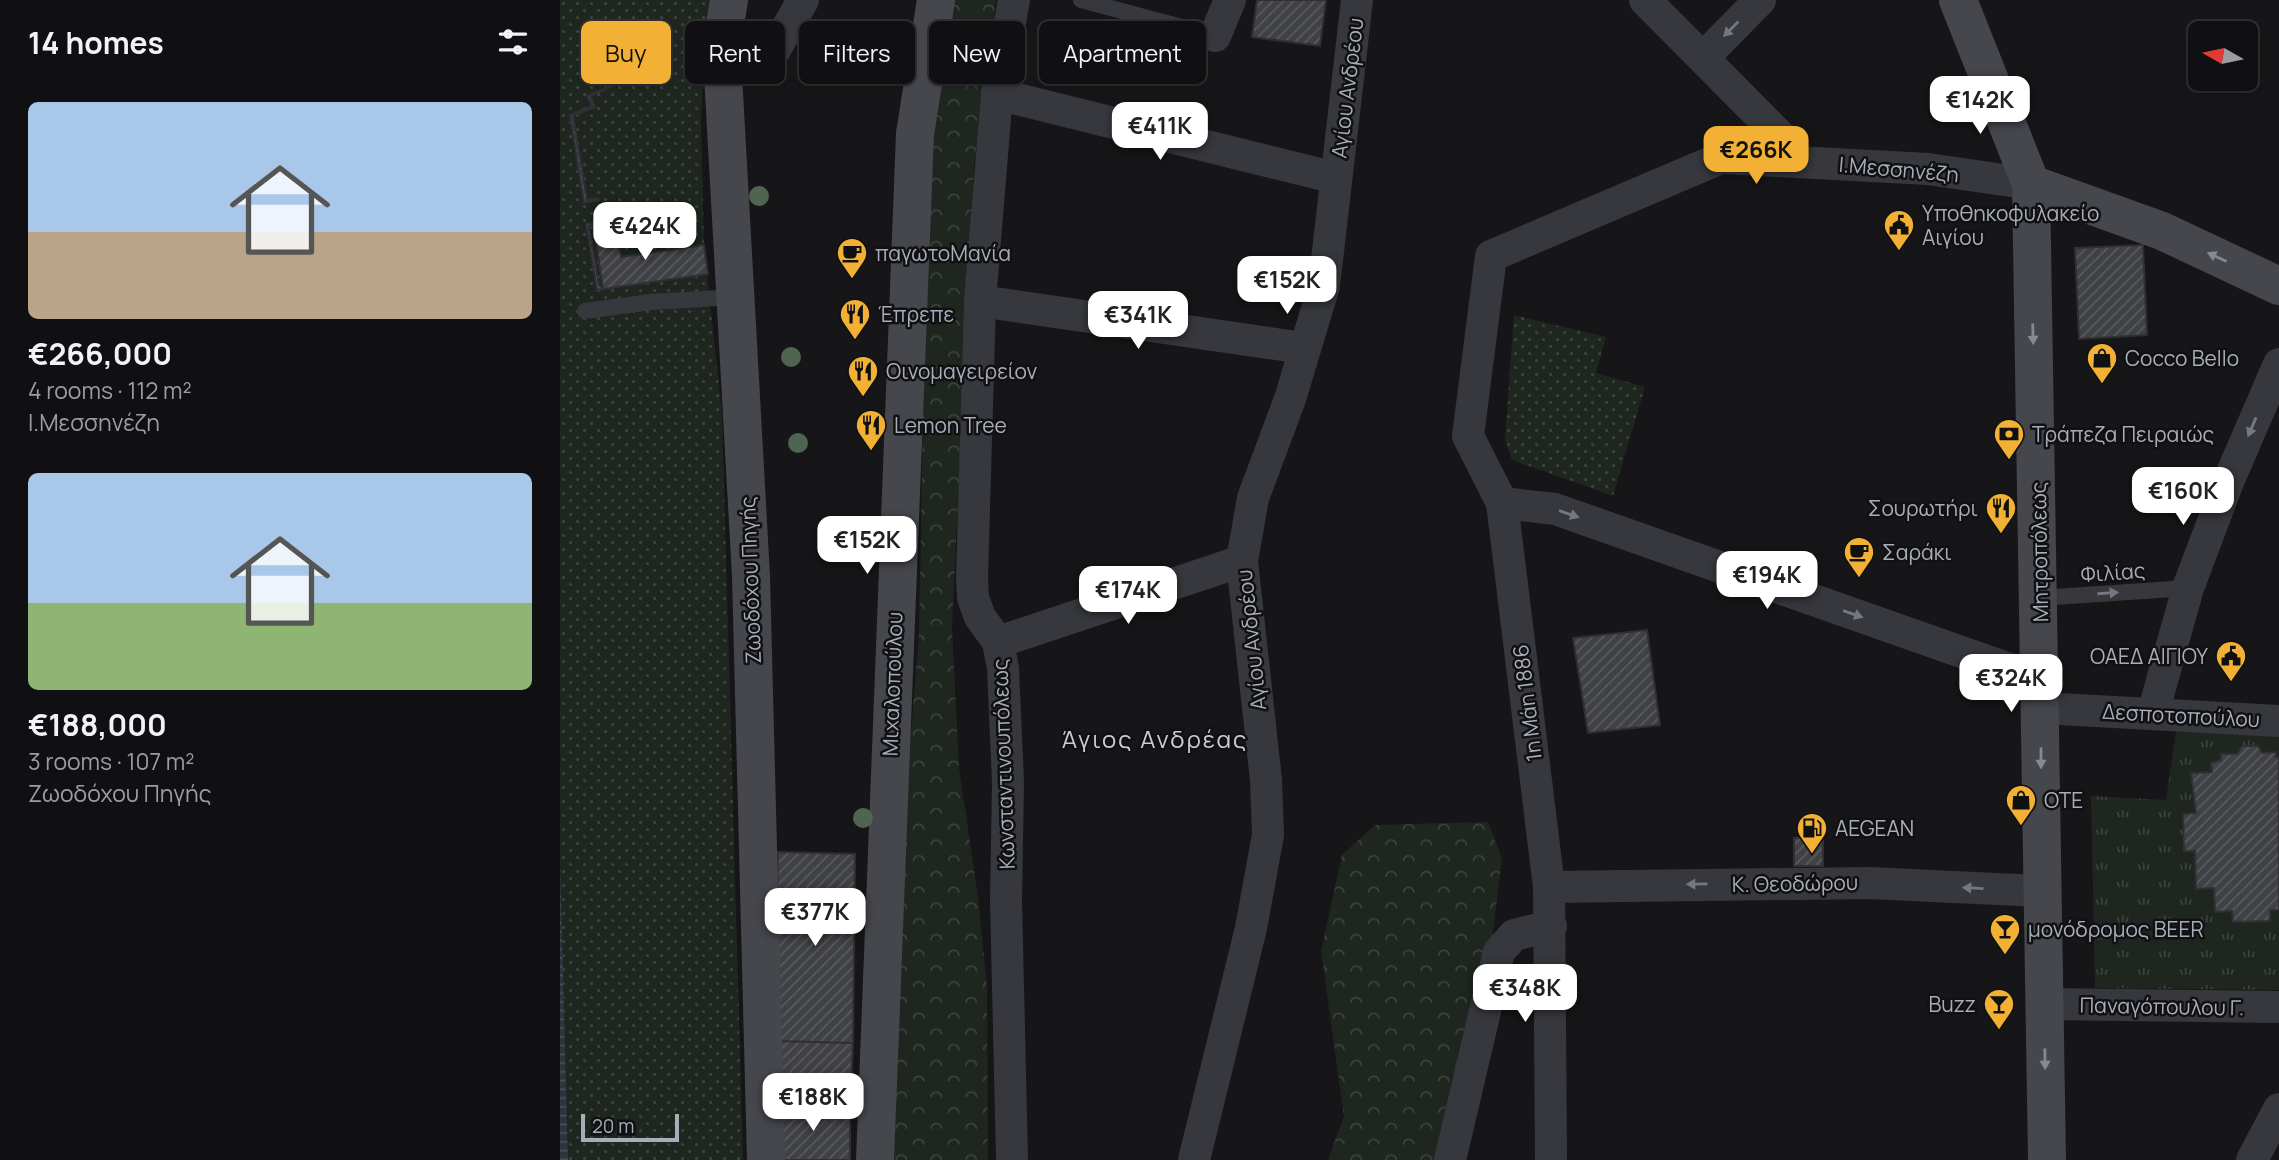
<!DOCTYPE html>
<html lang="en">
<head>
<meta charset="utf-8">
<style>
  body { margin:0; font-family:Manrope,sans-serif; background:#19191b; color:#f1f3f6; height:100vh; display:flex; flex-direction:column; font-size:26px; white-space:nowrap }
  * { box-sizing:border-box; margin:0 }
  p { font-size:23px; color:#9c9d9f }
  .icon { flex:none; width:38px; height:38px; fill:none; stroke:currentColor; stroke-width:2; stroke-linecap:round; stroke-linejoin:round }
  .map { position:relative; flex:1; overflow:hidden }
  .side { display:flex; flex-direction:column; background:#101012; width:560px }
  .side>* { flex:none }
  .hud { position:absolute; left:21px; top:21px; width:665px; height:63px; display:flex; gap:14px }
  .needle { width:46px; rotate:279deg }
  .controls { position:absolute; left:1628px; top:21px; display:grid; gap:14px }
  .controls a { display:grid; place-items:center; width:70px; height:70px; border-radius:10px; background:#101012; box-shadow:0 2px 5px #0004,0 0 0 2px #303032; font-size:35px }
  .scale { position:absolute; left:21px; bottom:18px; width:98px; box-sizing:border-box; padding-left:7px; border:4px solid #a8adb8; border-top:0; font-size:19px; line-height:24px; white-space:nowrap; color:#a8adb8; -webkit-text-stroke:5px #111113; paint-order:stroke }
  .price { position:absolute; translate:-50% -60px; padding:0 16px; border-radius:14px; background:#fff; color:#222; font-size:23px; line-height:46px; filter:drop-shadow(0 2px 4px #0008) }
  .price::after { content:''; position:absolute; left:50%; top:42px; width:21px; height:16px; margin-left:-10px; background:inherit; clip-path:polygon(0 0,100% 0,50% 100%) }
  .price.active { background:#f2b134; color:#111 }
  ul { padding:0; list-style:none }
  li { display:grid; align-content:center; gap:14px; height:371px; padding:0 28px }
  li span { display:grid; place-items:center; height:217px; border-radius:10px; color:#555 }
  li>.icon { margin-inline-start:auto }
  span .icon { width:126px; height:126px; fill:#fffc; stroke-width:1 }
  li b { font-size:30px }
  h2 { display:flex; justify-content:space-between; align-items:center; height:84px; padding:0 28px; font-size:30px }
  .pill { padding:0 24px; border-radius:10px; background:#101012; box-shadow:0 2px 5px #0004,0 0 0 2px #303032; font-size:24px; line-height:63px }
  .pill.active { background:#f2b134; color:#111 }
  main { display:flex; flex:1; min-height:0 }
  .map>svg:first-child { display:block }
  .grass { fill:url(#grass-tufts) }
  .forest { fill:url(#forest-crowns) }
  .park { fill:url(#park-dots) }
  .water { fill:url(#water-rules) }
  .building { fill:url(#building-hatch); stroke:#303034; stroke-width:2 }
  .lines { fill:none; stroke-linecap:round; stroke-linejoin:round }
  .lane { stroke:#37383d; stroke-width:16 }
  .street { stroke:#37383d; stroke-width:32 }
  .secondary { stroke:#45474d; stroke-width:38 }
  .tree { fill:#506452 }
  .oneway { fill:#757881 }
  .oneway2 { fill:#858993 }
  .labels { text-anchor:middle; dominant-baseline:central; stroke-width:5; stroke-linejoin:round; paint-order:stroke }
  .street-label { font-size:21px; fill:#a8adb8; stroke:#111113 }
  .poi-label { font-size:21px; fill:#a8adb8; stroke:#111113; text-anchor:start }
  .quarter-label { font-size:24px; letter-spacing:2px; fill:#c9ccd4; stroke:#111113 }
</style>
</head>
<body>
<main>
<section class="side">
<h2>14 homes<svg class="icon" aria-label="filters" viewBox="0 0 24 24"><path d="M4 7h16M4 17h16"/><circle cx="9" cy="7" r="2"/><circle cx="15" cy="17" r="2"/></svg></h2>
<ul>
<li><span style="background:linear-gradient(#a9c7e8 60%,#b9a48a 0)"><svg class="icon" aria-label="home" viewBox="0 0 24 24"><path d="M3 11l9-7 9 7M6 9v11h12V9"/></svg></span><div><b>€266,000</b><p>4 rooms · 112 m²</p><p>Ι.Μεσσηνέζη</p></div></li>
<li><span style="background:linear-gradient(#a9c7e8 60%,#8fb573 0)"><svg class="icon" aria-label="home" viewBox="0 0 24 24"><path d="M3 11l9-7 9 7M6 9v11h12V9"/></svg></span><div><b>€188,000</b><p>3 rooms · 107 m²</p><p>Ζωοδόχου Πηγής</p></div></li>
</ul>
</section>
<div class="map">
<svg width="1719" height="1160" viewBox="0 0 1719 1160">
  <defs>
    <pattern id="grass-tufts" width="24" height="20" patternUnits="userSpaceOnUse" patternTransform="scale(1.75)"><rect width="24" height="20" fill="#1e261f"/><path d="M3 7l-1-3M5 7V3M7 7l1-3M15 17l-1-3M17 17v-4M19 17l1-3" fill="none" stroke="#3c433d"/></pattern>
    <pattern id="forest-crowns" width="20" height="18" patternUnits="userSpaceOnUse" patternTransform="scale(1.75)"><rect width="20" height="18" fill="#1e261f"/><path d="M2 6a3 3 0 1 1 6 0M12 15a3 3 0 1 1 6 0" fill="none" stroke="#3c433d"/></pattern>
    <pattern id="park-dots" width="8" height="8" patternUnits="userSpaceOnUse" patternTransform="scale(1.75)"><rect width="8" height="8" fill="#1e261f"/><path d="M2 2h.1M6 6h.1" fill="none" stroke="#3c433d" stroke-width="1.8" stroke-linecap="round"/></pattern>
    <pattern id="water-rules" width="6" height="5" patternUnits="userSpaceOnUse" patternTransform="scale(1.75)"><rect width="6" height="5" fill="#2c353c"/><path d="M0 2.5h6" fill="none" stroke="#485056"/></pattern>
    <pattern id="building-hatch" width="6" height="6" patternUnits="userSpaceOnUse" patternTransform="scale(1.75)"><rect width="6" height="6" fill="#404145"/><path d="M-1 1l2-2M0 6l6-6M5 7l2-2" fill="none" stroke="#595a5e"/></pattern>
  </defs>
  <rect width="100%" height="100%" fill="#161618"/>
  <path class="grass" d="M 1617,725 L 1719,733 L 1719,757 L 1716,757 L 1716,752 L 1702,753 L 1698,746 L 1682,746 L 1677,754 L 1661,754 L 1661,760 L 1651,763 L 1652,772 L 1632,773 L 1636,813 L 1623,814 L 1624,851 L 1635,851 L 1636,888 L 1654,888 L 1655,912 L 1672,911 L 1673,922 L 1710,921 L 1710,910 L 1719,910 L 1719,990 L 1535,988 L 1531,796 L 1606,800 Z"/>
  <path class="forest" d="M 391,0 L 436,0 L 414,166 L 392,628 L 399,768 L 418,897 L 427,986 L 428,1160 L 330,1160 L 338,896 L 359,633 L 368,132 Z
    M 928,822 L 942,858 L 931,950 L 877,1160 L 768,1160 L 784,1116 L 761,951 L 782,855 L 815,825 Z"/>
  <path class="park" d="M 0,0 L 150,0 L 145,29 L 141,121 L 144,245 L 162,414 L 183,1160 L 8,1160 L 0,858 Z
    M 954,315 L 1046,337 L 1036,373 L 1085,387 L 1053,496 L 952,460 L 945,440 Z"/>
  <path class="water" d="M 0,858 L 8,1160 L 0,1160 Z"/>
  <path class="building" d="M 697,0 L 766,0 L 760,46 L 692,37 Z
    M 107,62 L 30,96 L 35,107 L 13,116 L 27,200 L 38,198 L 39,200 L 24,203 L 10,115 L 32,106 L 27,96 Z
    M 39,221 L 39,224 L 29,226 L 39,285 L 43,289 L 37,290 L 26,224 Z
    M 56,225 L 61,257 L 144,245 L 148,274 L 43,289 L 34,228 Z
    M 1583,245 L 1587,335 L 1519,339 L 1515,248 Z
    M 1087,630 L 1100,725 L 1028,733 L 1013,638 Z
    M 1682,746 L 1698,746 L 1702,753 L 1716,752 L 1716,757 L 1719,757 L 1719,910 L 1710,910 L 1710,921 L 1673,922 L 1672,911 L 1655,912 L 1654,888 L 1636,889 L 1635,851 L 1624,851 L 1623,814 L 1636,813 L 1631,773 L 1652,772 L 1651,763 L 1661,760 L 1661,754 L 1677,754 Z
    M 1234,838 L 1263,838 L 1263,866 L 1234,866 Z
    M 218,852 L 295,854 L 293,1043 L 215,1041 Z
    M 215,1041 L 293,1043 L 290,1106 L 216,1105 Z
    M 216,1105 L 290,1106 L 290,1160 L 215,1160 Z"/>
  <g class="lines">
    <path class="lane" d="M 521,0 L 655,36
      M 25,311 L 91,302 L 176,297
      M 1480,598 L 1628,588"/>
    <path class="street" d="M 1085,0 L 1224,140 L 1224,161
      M 655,36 L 670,0
      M 1143,58 L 1200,0
      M 163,75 L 213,53 L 243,0
      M 437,94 L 776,178
      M 420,301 L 743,348
      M 942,503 L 995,509 L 1481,680
      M 438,642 L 682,561
      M 1481,708 L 1719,721
      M 1593,713 L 1628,588 L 1668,482 L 1719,364
      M 989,887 L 1309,883 L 1481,891
      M 1484,1004 L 1719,1007
      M 452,1160 L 446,900 L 448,783 L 443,668 L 438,642 L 420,617 L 413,598 L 412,578 L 420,301 L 437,94 L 454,0
      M 634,1160 L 691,928 L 708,835 L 706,780 L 682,561 L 693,498 L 730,399 L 764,286 L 797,0
      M 890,1160 L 939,952 L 954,935 L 991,926
      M 991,1160 L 989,887 L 942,503 L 908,436 L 931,256 L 1161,158 L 1368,169 L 1471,184
      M 1692,1160 L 1719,1109"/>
    <path class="secondary" d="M 169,0 L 163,37 L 163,75 L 191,576 L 206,1160
      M 1398,0 L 1471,184 L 1487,1160
      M 1471,184 L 1602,231 L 1719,286
      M 315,1160 L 355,134 L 376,0"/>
  </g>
  <g class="tree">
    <circle cx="199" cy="196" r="10"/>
    <circle cx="231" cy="357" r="10"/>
    <circle cx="238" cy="443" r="10"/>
    <circle cx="303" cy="818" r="10"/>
  </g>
  <defs><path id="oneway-solid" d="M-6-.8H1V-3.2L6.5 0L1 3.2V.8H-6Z" transform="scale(1.75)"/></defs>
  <g class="oneway">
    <use href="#oneway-solid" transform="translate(1171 29) rotate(135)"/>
    <use href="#oneway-solid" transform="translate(1692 427) rotate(113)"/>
    <use href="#oneway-solid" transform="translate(1009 514) rotate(19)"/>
    <use href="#oneway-solid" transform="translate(1548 593) rotate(-4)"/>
    <use href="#oneway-solid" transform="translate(1293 614) rotate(19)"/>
    <use href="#oneway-solid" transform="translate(1137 884) rotate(179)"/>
    <use href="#oneway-solid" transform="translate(1413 888) rotate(-177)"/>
  </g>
  <g class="oneway2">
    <use href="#oneway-solid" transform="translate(1657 257) rotate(-155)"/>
    <use href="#oneway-solid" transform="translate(1473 334) rotate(88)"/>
    <use href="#oneway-solid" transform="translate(1481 758) rotate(90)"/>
    <use href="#oneway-solid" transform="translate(1485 1059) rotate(89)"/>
  </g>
  <defs>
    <g id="civic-pin" transform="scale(1.575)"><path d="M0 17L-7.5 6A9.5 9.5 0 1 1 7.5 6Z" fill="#f2b134" stroke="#111113"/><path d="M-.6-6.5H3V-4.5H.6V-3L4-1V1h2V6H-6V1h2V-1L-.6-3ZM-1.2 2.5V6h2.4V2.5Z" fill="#111"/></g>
    <g id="cafe-pin" transform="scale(1.575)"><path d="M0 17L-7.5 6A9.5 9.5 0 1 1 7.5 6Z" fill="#f2b134" stroke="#111113"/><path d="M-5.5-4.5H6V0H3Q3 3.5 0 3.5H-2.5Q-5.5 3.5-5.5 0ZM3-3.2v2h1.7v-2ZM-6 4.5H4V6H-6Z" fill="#111"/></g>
    <g id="restaurant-pin" transform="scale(1.575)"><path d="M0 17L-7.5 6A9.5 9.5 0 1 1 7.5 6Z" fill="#f2b134" stroke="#111113"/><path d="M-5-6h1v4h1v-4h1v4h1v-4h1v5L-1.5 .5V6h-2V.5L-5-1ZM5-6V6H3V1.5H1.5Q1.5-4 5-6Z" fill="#111"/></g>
    <g id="shop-pin" transform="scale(1.575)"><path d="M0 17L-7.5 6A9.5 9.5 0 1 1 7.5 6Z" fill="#f2b134" stroke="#111113"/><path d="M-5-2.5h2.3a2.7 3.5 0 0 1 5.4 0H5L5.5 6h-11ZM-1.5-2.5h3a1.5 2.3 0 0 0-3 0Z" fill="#111"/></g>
    <g id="bank-pin" transform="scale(1.575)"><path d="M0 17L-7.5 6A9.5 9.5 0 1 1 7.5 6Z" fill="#f2b134" stroke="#111113"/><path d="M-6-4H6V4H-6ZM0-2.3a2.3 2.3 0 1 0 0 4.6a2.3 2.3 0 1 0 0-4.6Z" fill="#111"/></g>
    <g id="fuel-pin" transform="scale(1.575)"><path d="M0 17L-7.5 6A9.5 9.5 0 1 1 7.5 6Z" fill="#f2b134" stroke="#111113"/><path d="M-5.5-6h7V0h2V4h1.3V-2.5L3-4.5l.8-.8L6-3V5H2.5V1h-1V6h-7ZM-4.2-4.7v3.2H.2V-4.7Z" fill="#111"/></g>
    <g id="bar-pin" transform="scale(1.575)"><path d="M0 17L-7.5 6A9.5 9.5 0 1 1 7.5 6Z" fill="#f2b134" stroke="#111113"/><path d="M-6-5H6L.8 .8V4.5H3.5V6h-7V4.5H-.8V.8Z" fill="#111"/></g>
  </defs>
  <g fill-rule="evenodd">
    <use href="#civic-pin" x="1339" y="225"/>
    <use href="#cafe-pin" x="292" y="253"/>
    <use href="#restaurant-pin" x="295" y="314"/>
    <use href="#shop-pin" x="1542" y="358"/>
    <use href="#restaurant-pin" x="303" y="371"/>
    <use href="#restaurant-pin" x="311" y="425"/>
    <use href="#bank-pin" x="1449" y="434"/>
    <use href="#restaurant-pin" x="1441" y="508"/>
    <use href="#cafe-pin" x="1299" y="552"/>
    <use href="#civic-pin" x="1671" y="656"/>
    <use href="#shop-pin" x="1461" y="800"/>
    <use href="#fuel-pin" x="1252" y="828"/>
    <use href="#bar-pin" x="1445" y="929"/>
    <use href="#bar-pin" x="1439" y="1004"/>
  </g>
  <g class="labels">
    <g class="street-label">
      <text transform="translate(787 88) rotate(-83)">Αγίου Ανδρέου</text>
      <text transform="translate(1339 169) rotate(5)">Ι.Μεσσηνέζη</text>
      <text transform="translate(1479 552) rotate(-91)">Μητροπόλεως</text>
      <text transform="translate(1553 572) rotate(-4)">Φιλίας</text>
      <text transform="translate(190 580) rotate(-92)">Ζωοδόχου Πηγής</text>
      <text transform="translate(691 640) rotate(-96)">Αγίου Ανδρέου</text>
      <text transform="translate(332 684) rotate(-88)">Μιχαλοπούλου</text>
      <text transform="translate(967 703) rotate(-97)">1η Μάη 1886</text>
      <text transform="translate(1621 715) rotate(3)">Δεσποτοπούλου</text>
      <text transform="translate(443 764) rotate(-92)">Κωνσταντινουπόλεως</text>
      <text transform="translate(1235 883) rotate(-1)">Κ. Θεοδώρου</text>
      <text transform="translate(1602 1006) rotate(1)">Παναγόπουλου Γ.</text>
    </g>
    <g class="poi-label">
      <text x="1362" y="213">Υποθηκοφυλακείο<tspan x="1362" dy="24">Αιγίου</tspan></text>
      <text x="315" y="253">παγωτοΜανία</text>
      <text x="318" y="314">Έπρεπε</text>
      <text x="1565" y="358">Cocco Bello</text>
      <text x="326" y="371">Οινομαγειρείον</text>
      <text x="334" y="425">Lemon Tree</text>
      <text x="1472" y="434">Τράπεζα Πειραιώς</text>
      <text x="1418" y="508" text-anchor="end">Σουρωτήρι</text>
      <text x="1322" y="552">Σαράκι</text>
      <text x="1648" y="656" text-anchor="end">ΟΑΕΔ ΑΙΓΙΟΥ</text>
      <text x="1484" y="800">ΟΤΕ</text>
      <text x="1275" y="828">AEGEAN</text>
      <text x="1468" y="929">μονόδρομος BEER</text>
      <text x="1416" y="1004" text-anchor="end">Buzz</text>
    </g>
    <g class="quarter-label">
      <text x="595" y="738">Άγιος Ανδρέας</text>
    </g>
  </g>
</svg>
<div class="controls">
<a><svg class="needle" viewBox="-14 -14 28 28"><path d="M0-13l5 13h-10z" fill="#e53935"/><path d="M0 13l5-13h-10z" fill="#9c9d9f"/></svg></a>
</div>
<div class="scale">20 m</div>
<b class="price" style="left:1420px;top:136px">€142K</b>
<b class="price" style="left:600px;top:162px">€411K</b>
<b class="price active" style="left:1196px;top:186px">€266K</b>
<b class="price" style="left:85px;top:262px">€424K</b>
<b class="price" style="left:727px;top:316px">€152K</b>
<b class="price" style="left:578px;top:351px">€341K</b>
<b class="price" style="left:1623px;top:527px">€160K</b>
<b class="price" style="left:307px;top:576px">€152K</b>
<b class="price" style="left:1207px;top:611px">€194K</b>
<b class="price" style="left:568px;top:626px">€174K</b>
<b class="price" style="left:1451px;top:714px">€324K</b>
<b class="price" style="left:255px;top:948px">€377K</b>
<b class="price" style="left:965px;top:1024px">€348K</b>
<b class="price" style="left:253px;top:1133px">€188K</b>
<div class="hud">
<a class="pill active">Buy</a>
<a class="pill">Rent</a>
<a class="pill">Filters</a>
<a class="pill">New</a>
<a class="pill">Apartment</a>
</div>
</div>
</main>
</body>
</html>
